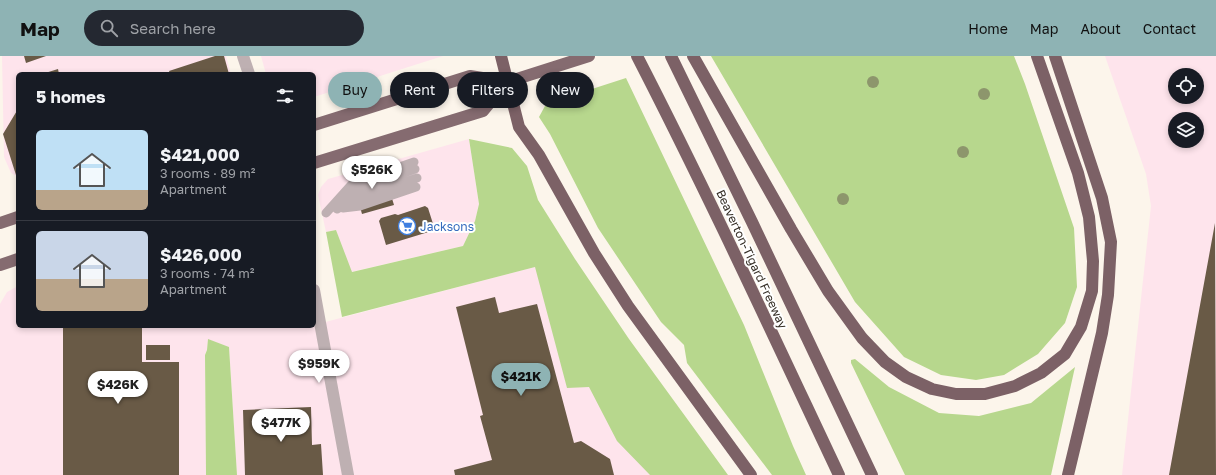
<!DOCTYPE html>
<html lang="en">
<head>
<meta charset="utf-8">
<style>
  body { margin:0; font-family:"Golos Text",sans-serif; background:#242831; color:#f1f3f6; height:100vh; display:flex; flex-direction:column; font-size:15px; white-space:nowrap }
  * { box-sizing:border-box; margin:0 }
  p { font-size:13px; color:#9ea1a6 }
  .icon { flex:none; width:22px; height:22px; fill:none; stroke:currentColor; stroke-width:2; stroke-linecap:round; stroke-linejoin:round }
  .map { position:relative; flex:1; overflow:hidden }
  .sheet { position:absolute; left:16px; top:16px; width:300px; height:256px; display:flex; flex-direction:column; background:#171b24; border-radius:6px; box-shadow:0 2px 6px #0003 }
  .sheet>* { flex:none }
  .banner { position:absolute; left:328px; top:16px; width:380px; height:36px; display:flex; gap:8px }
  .buttons { position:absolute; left:1168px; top:12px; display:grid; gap:8px }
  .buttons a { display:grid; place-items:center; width:36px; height:36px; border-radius:50%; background:#171b24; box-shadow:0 2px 6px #0003; font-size:20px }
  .price { position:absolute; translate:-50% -34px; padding:0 9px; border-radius:14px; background:#fff; color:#222; font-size:13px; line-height:26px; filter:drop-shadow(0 1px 2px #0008) }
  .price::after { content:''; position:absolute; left:50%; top:24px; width:12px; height:9px; margin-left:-6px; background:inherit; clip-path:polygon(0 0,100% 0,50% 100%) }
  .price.on { background:#8eb3b4; color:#111 }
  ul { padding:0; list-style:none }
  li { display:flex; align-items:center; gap:12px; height:100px; padding:0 20px }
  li+li { border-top:1px solid #363941 }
  li span { display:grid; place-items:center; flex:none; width:112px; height:80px; border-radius:6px; color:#555 }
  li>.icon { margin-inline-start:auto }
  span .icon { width:48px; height:48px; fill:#fffc; stroke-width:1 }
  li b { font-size:17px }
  h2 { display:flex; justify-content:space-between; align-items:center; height:48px; padding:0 20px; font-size:17px }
  .chip { padding:0 14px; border-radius:18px; background:#171b24; box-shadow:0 2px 6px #0003; font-size:14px; line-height:36px }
  .chip.on { background:#8eb3b4; color:#111 }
  header { display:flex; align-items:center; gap:24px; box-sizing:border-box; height:56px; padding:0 20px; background:#8eb3b4; color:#111 }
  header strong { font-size:19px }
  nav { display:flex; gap:22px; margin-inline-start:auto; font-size:14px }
  .search { width:280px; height:36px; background:#242831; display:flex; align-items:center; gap:10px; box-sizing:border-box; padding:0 14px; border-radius:22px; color:#9ea1a6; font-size:15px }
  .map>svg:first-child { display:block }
  .commercial { fill:#fee4ec; fill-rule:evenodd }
  .green { fill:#b7d78d }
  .building { fill:#695a46 }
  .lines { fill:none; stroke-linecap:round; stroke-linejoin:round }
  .service { stroke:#beb0b2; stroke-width:9 }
  .minor { stroke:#beb0b2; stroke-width:12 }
  .trunk { stroke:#856b70; stroke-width:12 }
  .motorway { stroke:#7c6166; stroke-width:12 }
  .tree { fill:#8d966c }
  .labels { text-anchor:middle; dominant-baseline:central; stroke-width:4; stroke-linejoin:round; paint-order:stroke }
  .shop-label { font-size:12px; fill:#366cbe; stroke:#fff; text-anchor:start }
  .street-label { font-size:12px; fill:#352e25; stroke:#fff }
</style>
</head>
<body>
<header>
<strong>Map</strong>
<div class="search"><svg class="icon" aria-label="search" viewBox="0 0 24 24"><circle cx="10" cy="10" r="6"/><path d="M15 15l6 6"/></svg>Search here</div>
<nav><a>Home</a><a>Map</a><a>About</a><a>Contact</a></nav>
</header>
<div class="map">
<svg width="1216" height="419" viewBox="0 0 1216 419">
  <rect width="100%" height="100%" fill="#fcf5eb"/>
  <path class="commercial" d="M 2,0 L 226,0 L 231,18 L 18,18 L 18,121 L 11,117 L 4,101 Z
    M 261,0 L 443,0 L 314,41 L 314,18 L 266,18 Z
    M 1105,0 L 1216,0 L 1216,419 L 1122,419 L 1151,150 L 1146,118 ZM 1175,19 L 1197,19 L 1197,41 L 1175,41 ZM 1175,63 L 1197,63 L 1197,85 L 1175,85 Z
    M 469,83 L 479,148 L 475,165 L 463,190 L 351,216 L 336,174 L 326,176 L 318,139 L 321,131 L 328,123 Z
    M 535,211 L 688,419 L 237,419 L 229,291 L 208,284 L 207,294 L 205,299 L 206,419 L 0,419 L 0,248 L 7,236 L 18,230 L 18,270 L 314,270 L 314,269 Z"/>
  <path class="green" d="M 711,0 L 1014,0 L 1025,28 L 1074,172 L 1077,231 L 1065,267 L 1038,298 L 1004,319 L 976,324 L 941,319 L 904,301 L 855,246 Z
    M 626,22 L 744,269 L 793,390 L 806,419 L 772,419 L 687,307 L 684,289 L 661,266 L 598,172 L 550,78 L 539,61 L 545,50 L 561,43 Z
    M 469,83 L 512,92 L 527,110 L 538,144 L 575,203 L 629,283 L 728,419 L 650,419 L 617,385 L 589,331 L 567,332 L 535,211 L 342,261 L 326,176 L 336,174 L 352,216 L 463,190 L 475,165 L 479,148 Z
    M 208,283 L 229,291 L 237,419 L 206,419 L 205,299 L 207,294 Z
    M 855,303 L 889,331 L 939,357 L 979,360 L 1031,347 L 1075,311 L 1051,419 L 905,419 L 851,307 L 851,304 Z"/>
  <path class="building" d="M 24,0 L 46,0 L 26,7 Z
    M 215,0 L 224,0 L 229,18 L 170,18 L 169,15 Z
    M 58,13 L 59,18 L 42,18 Z
    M 18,53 L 18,120 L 16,119 L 3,78 Z
    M 382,110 L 394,149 L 362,158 L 351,119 Z
    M 425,150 L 428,152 L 435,174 L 386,189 L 379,165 L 381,162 L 395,158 L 398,159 Z
    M 1215,167 L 1216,419 L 1169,419 Z
    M 495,241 L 499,257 L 537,248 L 574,387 L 581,385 L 610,403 L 614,419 L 455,419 L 454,414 L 492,404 L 480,360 L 483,359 L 456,251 Z
    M 63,270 L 142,270 L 142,306 L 179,306 L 179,419 L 63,419 Z
    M 146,289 L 170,289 L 170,304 L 146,304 Z
    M 311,351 L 312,389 L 321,388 L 323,419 L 245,419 L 243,354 Z"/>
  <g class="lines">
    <path class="service" d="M 347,143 L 355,134 L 415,113
      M 343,152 L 360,150 L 416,131
      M 337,153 L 357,142 L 417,122
      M 326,157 L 353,127 L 414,106"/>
    <path class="minor" d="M 243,0 L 249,18
      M 314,234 L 348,419"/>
    <path class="trunk" d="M 314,69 L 470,20 L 507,26 L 589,0
      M 314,107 L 483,55 L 507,26
      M 0,167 L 18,161
      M 0,209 L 18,203"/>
    <path class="motorway" d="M 501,0 L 519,71 L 539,99 L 594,197 L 628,250 L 751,419
      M 637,0 C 708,138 773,279 839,419
      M 671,0 L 752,166 L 872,419
      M 693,0 L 791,173 L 828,235 L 862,282 L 885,306 L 906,321 L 932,333 L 956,338 L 985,338 L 1015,330 L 1041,317 L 1065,298 L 1081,271 L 1092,235 L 1093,205 L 1089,161 L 1078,117 L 1037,0
      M 1055,0 L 1102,142 L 1111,186 L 1108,239 L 1102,277 L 1068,419"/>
  </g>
  <g class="tree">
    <circle cx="873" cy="26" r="6"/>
    <circle cx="984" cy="38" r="6"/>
    <circle cx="963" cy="96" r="6"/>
    <circle cx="843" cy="143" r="6"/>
  </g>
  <defs>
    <g id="supermarket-ring" transform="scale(0.9)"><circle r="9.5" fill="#fff" stroke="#3f7fe0" stroke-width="1.5"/><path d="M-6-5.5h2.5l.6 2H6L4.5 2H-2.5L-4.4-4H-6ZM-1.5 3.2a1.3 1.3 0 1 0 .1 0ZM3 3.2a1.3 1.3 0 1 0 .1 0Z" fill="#3f7fe0"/></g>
  </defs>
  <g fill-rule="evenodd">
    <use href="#supermarket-ring" x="407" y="170"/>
  </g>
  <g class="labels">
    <g class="shop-label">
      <text x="420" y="170">Jacksons</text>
    </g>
    <g class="street-label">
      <text transform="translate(752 203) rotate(65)">Beaverton-Tigard Freeway</text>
    </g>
  </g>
</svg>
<div class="buttons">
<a><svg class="icon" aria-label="locate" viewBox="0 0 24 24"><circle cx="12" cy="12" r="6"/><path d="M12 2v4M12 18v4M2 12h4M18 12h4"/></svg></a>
<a><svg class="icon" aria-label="layers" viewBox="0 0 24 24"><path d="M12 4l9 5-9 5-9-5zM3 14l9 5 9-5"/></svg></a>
</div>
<b class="price" style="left:372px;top:134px">$526K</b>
<b class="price" style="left:319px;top:328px">$959K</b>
<b class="price on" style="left:521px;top:341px">$421K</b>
<b class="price" style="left:118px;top:349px">$426K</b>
<b class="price" style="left:281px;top:387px">$477K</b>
<div class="banner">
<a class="chip on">Buy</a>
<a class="chip">Rent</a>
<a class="chip">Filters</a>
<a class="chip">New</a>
</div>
<section class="sheet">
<h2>5 homes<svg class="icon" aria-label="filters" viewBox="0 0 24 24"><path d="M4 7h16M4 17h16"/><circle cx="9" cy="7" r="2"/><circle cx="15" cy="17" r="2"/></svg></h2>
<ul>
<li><span style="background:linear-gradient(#bfe0f5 75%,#b9a48a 0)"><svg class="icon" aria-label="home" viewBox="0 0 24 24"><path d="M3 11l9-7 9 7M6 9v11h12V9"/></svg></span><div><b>$421,000</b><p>3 rooms · 89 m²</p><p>Apartment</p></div></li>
<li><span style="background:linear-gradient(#c9d6e8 60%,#b9a48a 0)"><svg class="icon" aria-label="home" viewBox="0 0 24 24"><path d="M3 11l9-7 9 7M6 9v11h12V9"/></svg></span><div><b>$426,000</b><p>3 rooms · 74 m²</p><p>Apartment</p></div></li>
</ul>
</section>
</div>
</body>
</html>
